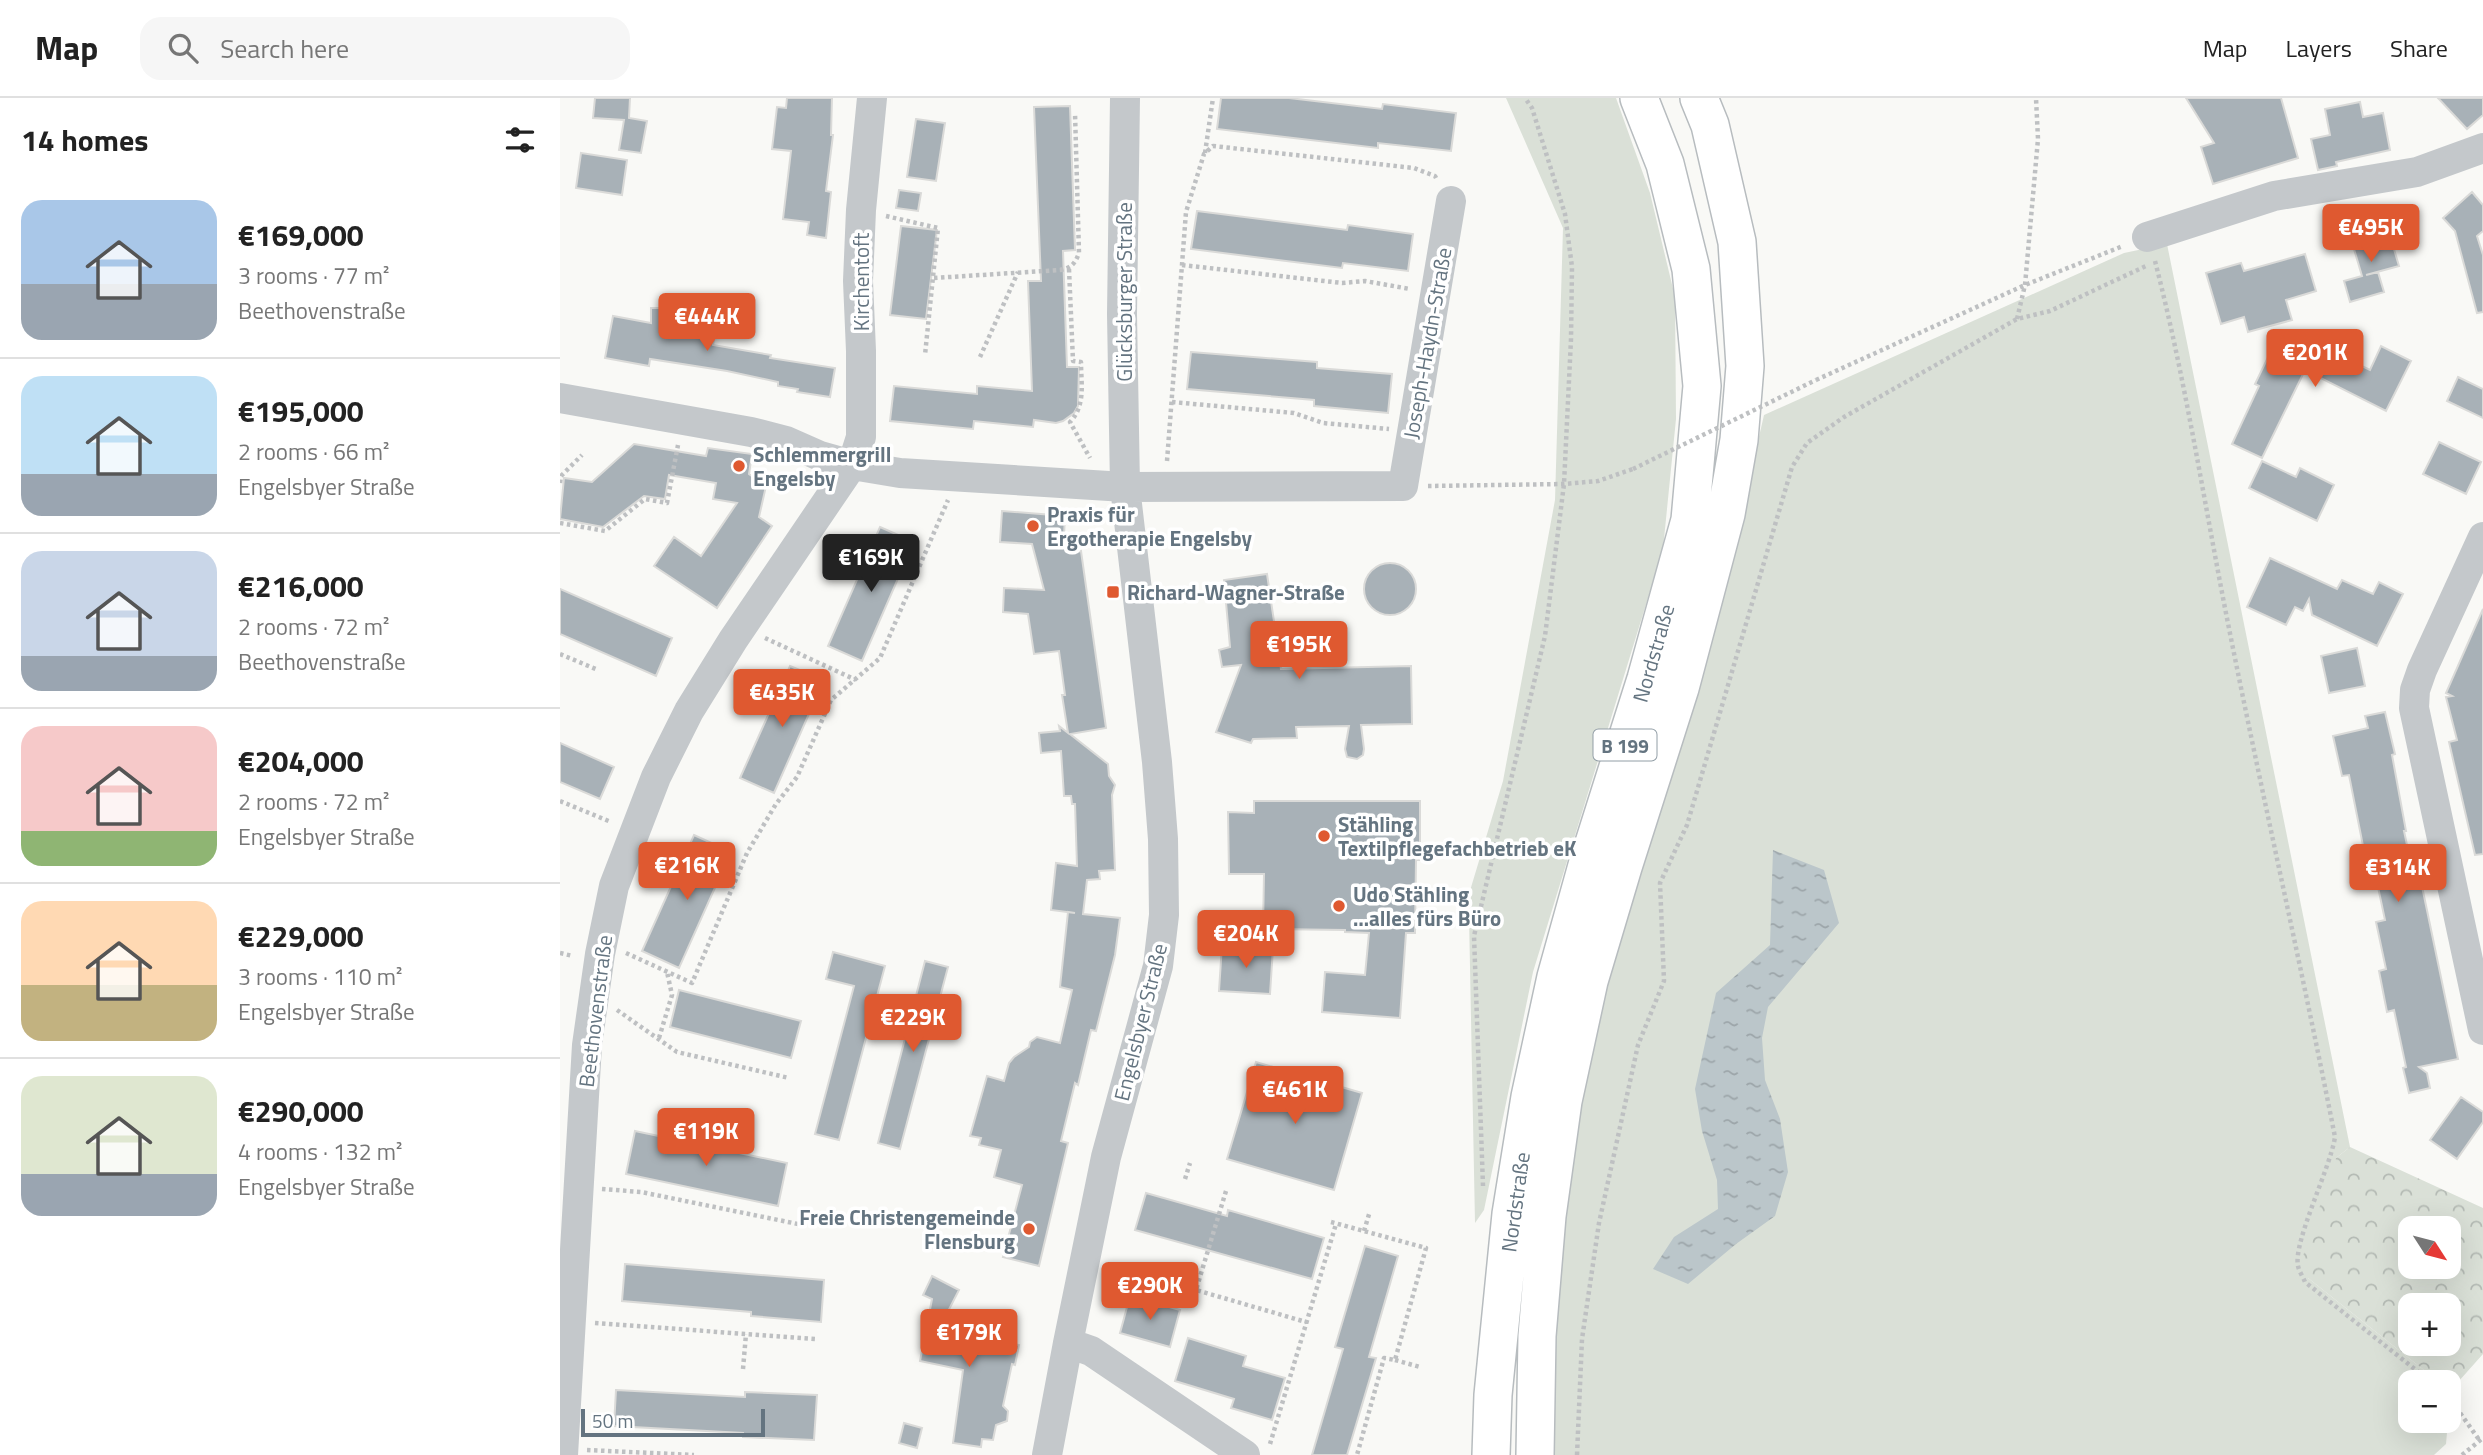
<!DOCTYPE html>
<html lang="en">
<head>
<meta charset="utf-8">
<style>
  body { margin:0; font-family:"Titillium Web",sans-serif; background:#f6f6f6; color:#222; height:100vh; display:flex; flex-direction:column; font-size:26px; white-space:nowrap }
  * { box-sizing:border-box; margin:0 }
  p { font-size:23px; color:#767676 }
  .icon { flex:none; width:38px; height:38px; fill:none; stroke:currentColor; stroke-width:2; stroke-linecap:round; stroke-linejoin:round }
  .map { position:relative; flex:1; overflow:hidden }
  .details { display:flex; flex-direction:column; background:#fff; width:560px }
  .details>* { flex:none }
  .needle { width:46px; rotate:126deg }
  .tools { position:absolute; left:1838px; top:1118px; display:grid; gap:14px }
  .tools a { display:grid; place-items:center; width:63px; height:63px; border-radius:14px; background:#fff; box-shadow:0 7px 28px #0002; font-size:35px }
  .scale { position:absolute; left:21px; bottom:18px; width:184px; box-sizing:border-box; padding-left:7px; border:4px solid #647480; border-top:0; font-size:19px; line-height:24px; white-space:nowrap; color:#647480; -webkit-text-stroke:5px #fff; paint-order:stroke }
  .price { position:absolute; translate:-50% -60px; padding:0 16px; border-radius:7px; background:#df5930; color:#fff; font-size:23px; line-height:46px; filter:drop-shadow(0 2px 4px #0008) }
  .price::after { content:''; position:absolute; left:50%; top:42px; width:21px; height:16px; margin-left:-10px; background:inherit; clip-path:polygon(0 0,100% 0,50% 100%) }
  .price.on { background:#222; color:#fff }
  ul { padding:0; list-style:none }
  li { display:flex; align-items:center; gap:21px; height:175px; padding:0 21px }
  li+li { border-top:2px solid #e0e0e0 }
  li span { display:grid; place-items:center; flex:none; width:196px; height:140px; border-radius:21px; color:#555 }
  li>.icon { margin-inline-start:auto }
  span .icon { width:84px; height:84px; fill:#fffc; stroke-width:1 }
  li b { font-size:30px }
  h2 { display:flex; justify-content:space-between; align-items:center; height:84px; padding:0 21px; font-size:30px }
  header { display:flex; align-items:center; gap:42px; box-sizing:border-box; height:98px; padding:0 35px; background:#fff; border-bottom:2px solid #e0e0e0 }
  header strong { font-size:33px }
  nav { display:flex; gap:38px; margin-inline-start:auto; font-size:24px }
  .search { width:490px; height:63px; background:#f6f6f6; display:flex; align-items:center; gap:18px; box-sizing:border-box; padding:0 24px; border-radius:21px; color:#767676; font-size:26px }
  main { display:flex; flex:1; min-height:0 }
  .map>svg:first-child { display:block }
  .grass { fill:#dae0d7 }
  .park { fill:url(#park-crowns); fill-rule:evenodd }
  .water { fill:url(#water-ripples) }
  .building { fill:#a8b1b7; stroke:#dadad8; stroke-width:2 }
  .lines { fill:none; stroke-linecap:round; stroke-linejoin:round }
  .major-casing { stroke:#b7bcbf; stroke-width:40 }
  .path { stroke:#bec0c2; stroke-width:4.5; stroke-dasharray:3.5 3.5; stroke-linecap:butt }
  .minor { stroke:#c4c8cb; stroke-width:30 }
  .major { stroke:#fff; stroke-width:37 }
  .path-bridge { stroke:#bec0c2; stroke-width:4.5; stroke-dasharray:3.5 3.5; stroke-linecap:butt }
  .poi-dot { fill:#df5930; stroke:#fff; stroke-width:2.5 }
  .labels { text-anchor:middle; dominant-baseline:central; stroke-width:7; stroke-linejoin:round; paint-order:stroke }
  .shield { fill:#fff; stroke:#929ea6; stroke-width:2 }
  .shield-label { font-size:19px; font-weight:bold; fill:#647480 }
  .street-label { font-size:21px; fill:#647480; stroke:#fff }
  .poi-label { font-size:21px; font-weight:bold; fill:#647480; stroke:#fff; text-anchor:start }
</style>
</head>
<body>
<header>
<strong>Map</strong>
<div class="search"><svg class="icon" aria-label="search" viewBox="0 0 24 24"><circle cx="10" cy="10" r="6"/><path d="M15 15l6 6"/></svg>Search here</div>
<nav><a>Map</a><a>Layers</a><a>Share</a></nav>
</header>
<main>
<section class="details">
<h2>14 homes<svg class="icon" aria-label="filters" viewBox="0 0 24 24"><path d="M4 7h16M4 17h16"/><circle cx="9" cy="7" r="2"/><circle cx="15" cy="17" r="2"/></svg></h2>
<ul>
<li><span style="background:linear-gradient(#a9c7e8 60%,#9aa5b1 0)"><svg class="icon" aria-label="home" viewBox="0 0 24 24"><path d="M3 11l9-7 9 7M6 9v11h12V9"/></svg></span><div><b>€169,000</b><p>3 rooms · 77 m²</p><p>Beethovenstraße</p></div></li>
<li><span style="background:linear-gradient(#bfe0f5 70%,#9aa5b1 0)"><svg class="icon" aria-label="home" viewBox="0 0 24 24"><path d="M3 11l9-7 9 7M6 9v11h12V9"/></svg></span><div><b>€195,000</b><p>2 rooms · 66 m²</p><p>Engelsbyer Straße</p></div></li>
<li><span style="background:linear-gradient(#c9d6e8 75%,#9aa5b1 0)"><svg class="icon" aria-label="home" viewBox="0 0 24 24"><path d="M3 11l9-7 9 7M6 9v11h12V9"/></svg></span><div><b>€216,000</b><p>2 rooms · 72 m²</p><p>Beethovenstraße</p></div></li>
<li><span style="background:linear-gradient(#f6c9c9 75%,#8fb573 0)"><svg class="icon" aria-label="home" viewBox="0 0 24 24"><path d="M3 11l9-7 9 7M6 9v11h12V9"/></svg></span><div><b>€204,000</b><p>2 rooms · 72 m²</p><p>Engelsbyer Straße</p></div></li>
<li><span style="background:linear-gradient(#ffd9b3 60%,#c2b280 0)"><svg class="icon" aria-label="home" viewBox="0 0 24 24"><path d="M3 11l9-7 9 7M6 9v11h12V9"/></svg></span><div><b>€229,000</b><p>3 rooms · 110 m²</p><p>Engelsbyer Straße</p></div></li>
<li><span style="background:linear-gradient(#dfe7d0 70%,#9aa5b1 0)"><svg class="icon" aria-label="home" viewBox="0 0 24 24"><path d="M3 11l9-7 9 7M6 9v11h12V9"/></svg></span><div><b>€290,000</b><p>4 rooms · 132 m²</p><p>Engelsbyer Straße</p></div></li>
</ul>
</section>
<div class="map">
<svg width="1923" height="1357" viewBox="0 0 1923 1357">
  <defs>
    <pattern id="park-crowns" width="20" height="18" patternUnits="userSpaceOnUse" patternTransform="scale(1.75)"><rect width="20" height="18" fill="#dae0d7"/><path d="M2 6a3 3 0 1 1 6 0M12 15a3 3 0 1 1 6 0" fill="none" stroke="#b4bab4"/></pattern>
    <pattern id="water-ripples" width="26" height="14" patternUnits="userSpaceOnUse" patternTransform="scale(1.75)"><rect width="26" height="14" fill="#bbc6ca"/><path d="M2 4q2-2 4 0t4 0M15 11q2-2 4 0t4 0" fill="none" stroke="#9ca5a9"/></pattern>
  </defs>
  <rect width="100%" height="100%" fill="#f9f9f6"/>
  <path class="grass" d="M 946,0 L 1056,0 L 1090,95 L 1115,199 L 1116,321 L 1103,451 L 973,874 L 924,1112 L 915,1125 L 909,818 L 903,816 L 943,683 L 995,402 L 1003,130 Z
    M 1607,146 L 1790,1049 L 1776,1060 L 1748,1180 L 1879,1284 L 1850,1284 L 1850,1323 L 1888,1323 L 1886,1346 L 1874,1357 L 993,1357 L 994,1222 L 1012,1036 L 1054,848 L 1153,539 L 1204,317 L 1564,155 Z"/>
  <path class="park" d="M 1790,1049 L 1923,1110 L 1923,1256 L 1890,1293 L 1888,1284 L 1879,1284 L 1748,1180 L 1742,1161 L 1776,1060 ZM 1850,1130 L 1888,1130 L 1888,1169 L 1850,1169 ZM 1850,1208 L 1888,1208 L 1888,1246 L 1850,1246 Z"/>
  <path class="water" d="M 1213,752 L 1264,772 L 1279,825 L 1208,909 L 1202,940 L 1205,982 L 1220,1021 L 1228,1074 L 1215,1118 L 1176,1146 L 1128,1186 L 1093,1171 L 1114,1139 L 1158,1111 L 1157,1082 L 1142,1033 L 1135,991 L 1156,895 L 1210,847 Z"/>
  <path class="building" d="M 35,0 L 70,0 L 69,20 L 87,23 L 81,55 L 59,52 L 64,22 L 33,20 Z
    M 227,0 L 272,0 L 271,37 L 273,37 L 266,93 L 271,94 L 266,140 L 247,137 L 249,124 L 223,121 L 231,53 L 212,51 L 217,9 L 226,10 Z
    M 661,0 L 729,0 L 822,11 L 823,6 L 896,15 L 891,53 L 818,45 L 818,50 L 657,31 Z
    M 1626,0 L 1721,0 L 1738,60 L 1653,86 L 1641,49 L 1654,45 Z
    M 1878,0 L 1923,0 L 1923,17 L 1907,31 Z
    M 1800,4 L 1803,19 L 1823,15 L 1830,52 L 1776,64 L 1777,68 L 1758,72 L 1751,41 L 1770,37 L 1765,11 Z
    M 510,8 L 515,152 L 503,153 L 507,269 L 519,269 L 518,308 L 514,315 L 503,323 L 496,325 L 474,322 L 473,329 L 414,323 L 413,331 L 330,323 L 334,288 L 417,296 L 417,288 L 472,293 L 468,183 L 481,183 L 474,9 Z
    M 356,21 L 385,25 L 376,83 L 347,79 Z
    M 21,55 L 67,62 L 62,97 L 16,90 Z
    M 339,92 L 361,95 L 358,113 L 336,110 Z
    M 1912,94 L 1923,107 L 1923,133 L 1917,138 L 1923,157 L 1923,214 L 1917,215 L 1895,133 L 1883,120 Z
    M 637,113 L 787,132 L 788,127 L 853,136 L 848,173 L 783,165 L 782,170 L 631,151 Z
    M 341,128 L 377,132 L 366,221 L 330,217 Z
    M 1828,131 L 1839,168 L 1806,177 L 1818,174 L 1824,194 L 1790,204 L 1784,183 L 1802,178 L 1791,141 Z
    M 1745,156 L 1756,193 L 1726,202 L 1732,222 L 1688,234 L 1684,219 L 1661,226 L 1646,175 L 1681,165 L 1684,173 Z
    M 91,210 L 114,210 L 114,223 L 156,229 L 153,247 L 211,257 L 210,260 L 275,270 L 270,299 L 237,294 L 238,291 L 218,288 L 218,284 L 167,273 L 90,261 L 89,268 L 45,260 L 53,218 L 91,225 Z
    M 1757,247 L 1810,272 L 1821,248 L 1851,263 L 1826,313 L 1745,272 L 1702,360 L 1672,346 L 1699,288 L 1695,286 L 1711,253 L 1746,270 Z
    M 631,254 L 757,264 L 757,270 L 832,276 L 828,315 L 754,308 L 754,302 L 627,291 Z
    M 1898,279 L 1923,291 L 1923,320 L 1887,303 Z
    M 1879,344 L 1921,364 L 1906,396 L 1863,376 Z
    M 74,346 L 146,358 L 148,350 L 192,356 L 189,376 L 206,388 L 199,419 L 212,428 L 157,510 L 94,468 L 114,439 L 141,458 L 177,405 L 153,401 L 156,385 L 109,377 L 105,401 L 84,398 L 43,429 L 0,421 L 4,380 L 32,384 Z
    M 1702,363 L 1736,379 L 1740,370 L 1774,387 L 1757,423 L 1689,390 Z
    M 442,413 L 505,418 L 504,438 L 512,436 L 516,454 L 521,453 L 546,630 L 510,636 L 548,666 L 549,678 L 555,687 L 552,697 L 555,772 L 539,773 L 540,781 L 527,782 L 523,816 L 560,820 L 555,857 L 536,933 L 531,932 L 518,987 L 515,985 L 501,1043 L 508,1045 L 479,1168 L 443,1159 L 462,1087 L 434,1079 L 441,1052 L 419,1047 L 421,1040 L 410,1038 L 427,978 L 444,983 L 449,965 L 454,959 L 469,949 L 470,944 L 477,939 L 500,945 L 512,892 L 500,889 L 508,814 L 515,815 L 491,812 L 496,765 L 517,768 L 515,706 L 512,706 L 511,698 L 504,698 L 501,653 L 481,655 L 479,635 L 500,633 L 499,628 L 508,635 L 502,597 L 505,597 L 499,553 L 474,556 L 468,516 L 443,514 L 444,490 L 484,492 L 472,446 L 440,444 Z
    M 320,429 L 354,444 L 302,563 L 268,548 Z
    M 1710,460 L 1777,491 L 1782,482 L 1813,496 L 1819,484 L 1843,496 L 1817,548 L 1752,517 L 1749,501 L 1743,513 L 1735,509 L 1726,527 L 1687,509 Z
    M804 491a26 26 0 1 1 52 0a26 26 0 1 1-52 0Z
    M 707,476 L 721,571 L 851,568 L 852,626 L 801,627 L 804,651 L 803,657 L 797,661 L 787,659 L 785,651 L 789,628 L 736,629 L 737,640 L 693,641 L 691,645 L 656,634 L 681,567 L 662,569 L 659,552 L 670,549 L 664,482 Z
    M 0,491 L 112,540 L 96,578 L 0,536 Z
    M 1923,511 L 1923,756 L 1915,757 L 1889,644 L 1897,642 L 1886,599 L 1892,598 L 1886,595 Z
    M 1797,550 L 1805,588 L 1769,595 L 1761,558 Z
    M 230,568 L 264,582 L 214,695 L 180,680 Z
    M 1825,614 L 1835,656 L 1832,657 L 1846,733 L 1844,733 L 1853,775 L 1859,774 L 1898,961 L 1859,969 L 1867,975 L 1870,990 L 1849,995 L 1843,970 L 1846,969 L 1834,912 L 1827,914 L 1819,873 L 1826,871 L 1816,824 L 1825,822 L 1811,756 L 1805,758 L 1789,677 L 1782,678 L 1773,638 L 1808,630 L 1805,618 Z
    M 0,645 L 54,669 L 40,701 L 0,684 Z
    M 694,703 L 860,703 L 860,762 L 856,762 L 855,835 L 846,835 L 840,920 L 762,914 L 765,874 L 805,877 L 809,835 L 785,834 L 785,832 L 703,831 L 704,776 L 669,776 L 668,714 L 694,715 Z
    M 134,737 L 171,754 L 119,870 L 82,853 Z
    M 662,847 L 713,850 L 710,896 L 659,893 Z
    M 273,854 L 325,868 L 279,1042 L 255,1036 L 294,888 L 266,881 Z
    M 365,863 L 388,869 L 340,1051 L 318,1045 Z
    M 119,892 L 241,923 L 231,960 L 110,929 Z
    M 696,964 L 802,995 L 774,1092 L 667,1061 Z
    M 1901,999 L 1923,1014 L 1923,1024 L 1897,1061 L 1870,1042 Z
    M 75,1033 L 227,1065 L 218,1108 L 66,1076 Z
    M 586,1095 L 667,1118 L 668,1112 L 764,1140 L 752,1181 L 575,1132 Z
    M 805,1148 L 838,1158 L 809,1259 L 816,1260 L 787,1357 L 752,1357 L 783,1251 L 775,1249 Z
    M 65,1166 L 264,1182 L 261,1224 L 191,1218 L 191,1214 L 62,1203 Z
    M 372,1178 L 399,1192 L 379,1231 L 459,1247 L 455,1267 L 452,1266 L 443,1308 L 448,1313 L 447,1323 L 436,1327 L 433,1342 L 422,1341 L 421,1349 L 393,1345 L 403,1272 L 360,1263 L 372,1201 L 363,1197 Z
    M 570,1198 L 620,1212 L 610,1249 L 560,1235 Z
    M 628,1240 L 686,1258 L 683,1268 L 725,1280 L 712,1322 L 671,1310 L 674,1301 L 615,1283 Z
    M 56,1292 L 185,1299 L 185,1294 L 257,1297 L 254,1342 L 183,1339 L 183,1335 L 54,1328 Z
    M 344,1325 L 362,1330 L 357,1350 L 339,1345 Z"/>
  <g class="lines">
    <g class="major-casing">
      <path id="major" d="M 931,1357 L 933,1297 L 951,1116 L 970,999 L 996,879 L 1028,764 L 1086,581 L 1130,422 L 1142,288 L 1131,171 L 1105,66 L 1079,0
        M 975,1357 L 977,1238 L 987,1118 L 1003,1003 L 1029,883 L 1063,769 L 1120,590 L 1166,416 L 1179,342 L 1185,268 L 1177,144 L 1150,27 L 1139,0"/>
    </g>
    <path class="path" d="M 645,55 L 653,0
      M 326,118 L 378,130 L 365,257
      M 1595,163 C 1624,276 1642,391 1664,505 C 1699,684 1740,861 1775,1039 C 1770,1071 1733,1144 1738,1168 C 1739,1173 1743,1179 1745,1184 L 1871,1284
      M 622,167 L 782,185 L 805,183 L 850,191
      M 509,171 L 513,263 L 521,264 C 521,286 526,307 510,324 L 530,360
      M 374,180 L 500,172 C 511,170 515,166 519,155 L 515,15
      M 1457,221 L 1465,187 L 1478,41 L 1476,0
      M 420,259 L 458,174
      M 1256,282 L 1465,187 L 1563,148
      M 612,304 L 734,315 L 763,325 L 829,331
      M 607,363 L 626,114 L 644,56 L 653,48 L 854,70 L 875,78 L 877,82
      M 0,385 L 1,378 L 22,357
      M 868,388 L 1004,386 L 1038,383 L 1073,371
      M 0,425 L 45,433 L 85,401 L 107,405 L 118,347
      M 205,540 L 296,582
      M 0,556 L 38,572
      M 0,703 L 51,724
      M 0,855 L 13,858
      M 66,855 L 132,885 L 187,755 L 216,706 L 237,679 L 271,602 L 320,560 L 388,402
      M 57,912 L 117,954 L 229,980
      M 99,940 L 112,897 L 107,874
      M 625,1081 L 630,1065
      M 923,1088 L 914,838 L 985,538 L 1004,386 L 1011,241 L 1012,169 L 1005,116 L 972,10 L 965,0
      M 42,1091 L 81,1094 L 238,1126
      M 666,1093 L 636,1192 L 746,1224
      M 771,1124 L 866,1150 L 835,1262 L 824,1260 L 797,1357
      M 804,1133 L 810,1113
      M 593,1172 L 638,1185
      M 35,1225 L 255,1241
      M 835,1262 L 860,1269
      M 183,1271 L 186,1236
      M 1888,1298 L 1920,1343
      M 710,1346 L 776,1126
      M 27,1352 L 134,1357
      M 1017,1357 L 1022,1241 L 1039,1125 L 1078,947 L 1104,883 L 1100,785 L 1127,727 L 1232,369 L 1247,345 L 1284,319 L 1457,221 L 1490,213 L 1588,167
      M 1902,1357 L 1923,1340"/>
    <path class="minor" d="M 1587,139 L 1714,98 L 1857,74 L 1923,50
      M 0,300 L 191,334 L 226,343 L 260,358 L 292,367 L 340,375 L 565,389 L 843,388 L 891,103
      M 1923,439 L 1862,572 L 1855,592 L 1854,610 L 1923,932
      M 508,1245 L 531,1253 L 685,1357
      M 3,1357 L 27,947 L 40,856 L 54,788 L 96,679 L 129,613 L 173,542 L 292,367 L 301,339 L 301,253 L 298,183 L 301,112 L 312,0
      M 487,1357 L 508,1245 L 546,1059 L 598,868 L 604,817 L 603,741 L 597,664 L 565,389 L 562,216 L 565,0"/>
    <use href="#major" class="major"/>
    <path class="path-bridge" d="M 1073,371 L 1256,282"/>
  </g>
  <g class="poi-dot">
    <circle cx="179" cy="368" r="7"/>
    <circle cx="473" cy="428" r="7"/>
    <rect x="546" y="487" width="14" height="14" rx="3.5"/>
    <circle cx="764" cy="738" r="7"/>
    <circle cx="779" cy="808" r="7"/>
    <circle cx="469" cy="1131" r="7"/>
  </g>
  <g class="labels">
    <rect class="shield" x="1033.5" y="631.5" width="63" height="31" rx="5"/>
    <g class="shield-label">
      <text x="1065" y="647">B 199</text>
    </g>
    <g class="street-label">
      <text transform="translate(301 184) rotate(-90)">Kirchentoft</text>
      <text transform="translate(564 194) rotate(-90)">Glücksburger Straße</text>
      <text transform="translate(867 245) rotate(-80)">Joseph-Haydn-Straße</text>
      <text transform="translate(1093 555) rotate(-74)">Nordstraße</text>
      <text transform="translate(35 913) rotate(-83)">Beethovenstraße</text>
      <text transform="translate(580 924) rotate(-76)">Engelsbyer Straße</text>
      <text transform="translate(955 1104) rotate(-82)">Nordstraße</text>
    </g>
    <g class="poi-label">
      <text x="193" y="356">Schlemmergrill<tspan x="193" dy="24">Engelsby</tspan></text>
      <text x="487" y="416">Praxis für<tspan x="487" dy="24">Ergotherapie Engelsby</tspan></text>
      <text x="567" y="494">Richard-Wagner-Straße</text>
      <text x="778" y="726">Stähling<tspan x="778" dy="24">Textilpflegefachbetrieb eK</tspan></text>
      <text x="793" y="796">Udo Stähling<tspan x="793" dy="24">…alles fürs Büro</tspan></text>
      <text x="455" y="1119" text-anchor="end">Freie Christengemeinde<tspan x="455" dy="24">Flensburg</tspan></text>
    </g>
  </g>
</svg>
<div class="tools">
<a><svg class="needle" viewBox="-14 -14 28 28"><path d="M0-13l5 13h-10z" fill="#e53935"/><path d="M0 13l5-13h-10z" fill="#767676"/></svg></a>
<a>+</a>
<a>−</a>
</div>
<div class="scale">50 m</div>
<b class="price" style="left:1811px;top:166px">€495K</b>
<b class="price" style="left:147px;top:255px">€444K</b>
<b class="price" style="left:1755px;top:291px">€201K</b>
<b class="price on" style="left:311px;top:496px">€169K</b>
<b class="price" style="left:739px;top:583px">€195K</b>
<b class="price" style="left:222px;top:631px">€435K</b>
<b class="price" style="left:127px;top:804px">€216K</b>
<b class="price" style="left:1838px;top:806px">€314K</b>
<b class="price" style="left:686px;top:872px">€204K</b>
<b class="price" style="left:353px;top:956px">€229K</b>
<b class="price" style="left:735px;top:1028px">€461K</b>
<b class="price" style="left:146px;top:1070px">€119K</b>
<b class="price" style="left:590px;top:1224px">€290K</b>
<b class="price" style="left:409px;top:1271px">€179K</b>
</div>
</main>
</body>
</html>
